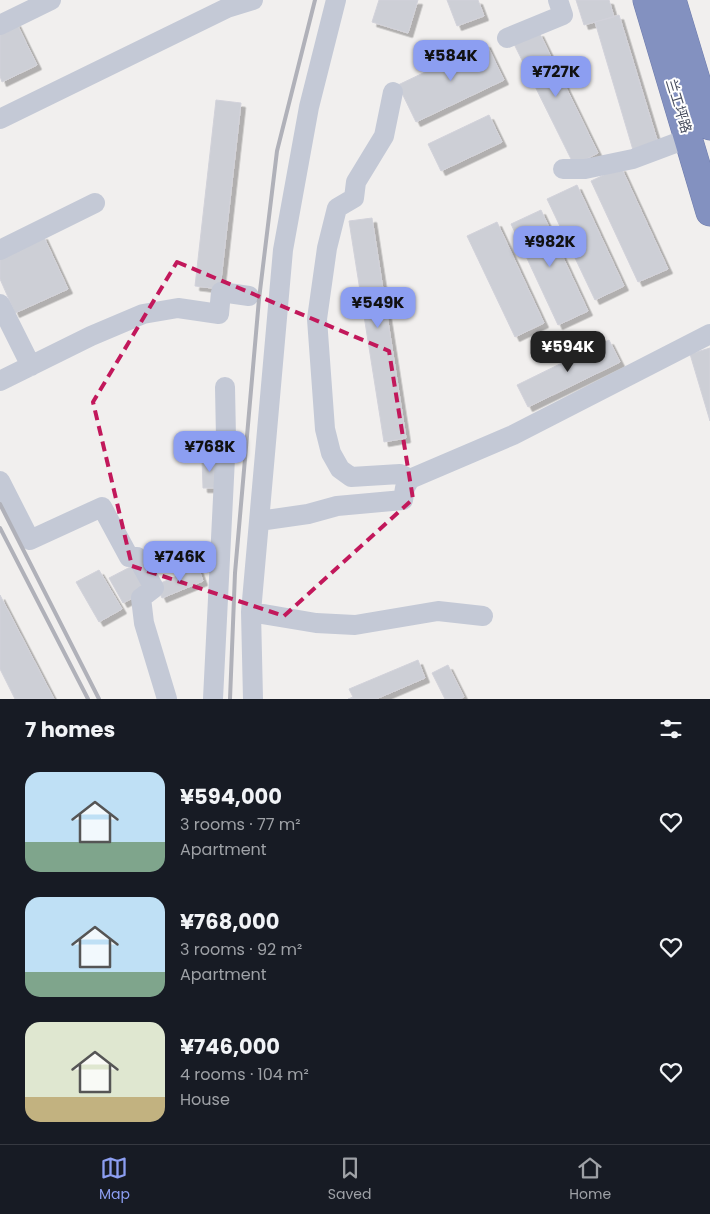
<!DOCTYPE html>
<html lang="en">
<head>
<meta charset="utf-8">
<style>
  body { margin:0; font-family:Poppins,"Noto Sans SC",sans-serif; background:#242831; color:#f1f3f6; height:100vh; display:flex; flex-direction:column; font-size:19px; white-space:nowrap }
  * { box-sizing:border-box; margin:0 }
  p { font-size:16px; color:#9ea1a6 }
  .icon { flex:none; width:28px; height:28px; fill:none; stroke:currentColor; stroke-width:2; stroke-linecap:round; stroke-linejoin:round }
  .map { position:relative; height:699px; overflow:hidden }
  .side { display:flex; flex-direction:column; background:#171b24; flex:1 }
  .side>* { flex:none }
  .price { position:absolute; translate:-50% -42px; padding:0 11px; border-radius:10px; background:#8c9ef1; color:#111; font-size:16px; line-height:32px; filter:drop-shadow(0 1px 2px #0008) }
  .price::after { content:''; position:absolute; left:50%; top:30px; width:15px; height:11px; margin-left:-8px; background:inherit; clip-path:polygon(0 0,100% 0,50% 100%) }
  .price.selected { background:#222; color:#fff }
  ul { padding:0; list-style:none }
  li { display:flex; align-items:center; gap:15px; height:125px; padding:0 25px }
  li span { display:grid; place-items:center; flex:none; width:140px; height:100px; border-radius:15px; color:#555 }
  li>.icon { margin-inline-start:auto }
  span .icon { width:60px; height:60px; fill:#fffc; stroke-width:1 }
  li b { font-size:21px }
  h2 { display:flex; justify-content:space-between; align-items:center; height:60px; padding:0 25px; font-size:21px }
  .menu { display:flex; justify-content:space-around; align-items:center; height:70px; border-top:1px solid #363941; background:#171b24; font-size:14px; color:#9ea1a6 }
  .menu a { display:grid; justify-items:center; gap:2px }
  .menu .selected { color:#8c9ef1 }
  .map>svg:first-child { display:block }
  .building { fill:#cdcfd6; stroke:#d2d2da; filter:url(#shadow) }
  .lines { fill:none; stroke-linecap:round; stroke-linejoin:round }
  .highway-casing { stroke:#6f7cac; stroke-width:29 }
  .minor { stroke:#c4c9d6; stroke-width:20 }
  .highway { stroke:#8391c0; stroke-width:28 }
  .rail { stroke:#b0b1b9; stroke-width:4 }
  .marked { fill:none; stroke:#c2185b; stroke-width:4; stroke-dasharray:10 6; stroke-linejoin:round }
  .labels { text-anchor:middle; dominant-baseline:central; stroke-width:4; stroke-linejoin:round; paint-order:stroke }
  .street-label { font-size:14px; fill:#464c5d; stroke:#fff }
</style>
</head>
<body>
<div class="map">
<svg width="710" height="699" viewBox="0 0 710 699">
  <defs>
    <filter id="shadow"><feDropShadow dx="4.5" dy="4.5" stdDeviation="0" flood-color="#0004"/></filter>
  </defs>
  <rect width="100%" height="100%" fill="#f1efee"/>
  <path class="building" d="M 379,0 L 418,0 L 408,33 L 372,22 Z
    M 447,0 L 478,0 L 484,16 L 457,26 Z
    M 576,0 L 609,0 L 614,17 L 584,25 Z
    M 619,15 L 658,143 L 633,150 L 595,22 Z
    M 16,22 L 37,65 L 2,82 L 0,76 L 0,30 Z
    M 539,32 L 598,153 L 574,165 L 514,44 Z
    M 486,43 L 504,80 L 416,122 L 398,85 Z
    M 216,100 L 241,103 L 220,289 L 195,286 Z
    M 489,115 L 502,142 L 441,171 L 428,144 Z
    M 621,167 L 668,269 L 638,282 L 591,181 Z
    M 577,185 L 624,286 L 595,300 L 547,199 Z
    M 541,210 L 588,311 L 558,325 L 511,224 Z
    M 372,218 L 406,438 L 384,442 L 349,221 Z
    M 497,222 L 544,323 L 515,337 L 467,236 Z
    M 43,235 L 68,289 L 15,313 L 0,279 L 0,254 Z
    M 609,340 L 620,362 L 528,407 L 517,385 Z
    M 710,348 L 710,421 L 690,354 Z
    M 202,459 L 217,459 L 217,488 L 203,488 Z
    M 136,564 L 150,589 L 123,603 L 109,578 Z
    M 198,567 L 203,581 L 162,598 L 156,585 Z
    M 99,570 L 122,609 L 99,622 L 76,582 Z
    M 0,595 L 54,699 L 15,699 L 0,669 Z
    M 418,660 L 425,678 L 376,699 L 348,699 L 353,697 L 349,689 Z
    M 448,665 L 464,697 L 459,699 L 445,699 L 432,673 Z"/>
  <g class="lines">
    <g class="highway-casing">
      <path id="highway" d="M 647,0 L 710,212
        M 672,0 L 710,126"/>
    </g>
    <path class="minor" d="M 0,25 L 51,0
      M 507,38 L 563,15 L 558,0
      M 393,92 L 384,136 L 356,182 L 354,198 L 337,208 L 327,248 L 317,319 L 325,429 L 331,453 L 340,469 L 351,477 L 400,474 L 410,479
      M 0,119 L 227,8 L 253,0
      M 563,169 L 585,169 L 633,159 L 689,138
      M 0,250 L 95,203
      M 0,304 L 31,366
      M 0,381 L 91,336 L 143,314 L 178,308 L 219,314 L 221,292 L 249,296
      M 0,481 L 30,540 L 102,507 L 129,557 L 137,557 L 154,588 L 141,598 L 144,623 L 167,699
      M 259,521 L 308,514 L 337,506 L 403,500 L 405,488 L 410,479 L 513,435 L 710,334
      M 251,612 L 316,623 L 355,625 L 438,611 L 483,616
      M 213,699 L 226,438 L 225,387
      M 253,699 L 251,612 L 283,250 L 309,107 L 336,0"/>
    <use href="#highway" class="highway"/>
    <path class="rail" d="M 0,504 L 99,699
      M 0,528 L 88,699
      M 230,699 L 235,573 L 259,299 L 277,151 L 315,0"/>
  </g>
  <path class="marked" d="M 177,262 L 389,351 L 413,499 L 284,616 L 132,566 L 93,402 Z"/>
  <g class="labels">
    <g class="street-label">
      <text transform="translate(679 106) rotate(73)">兰工坪路</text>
    </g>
  </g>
</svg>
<b class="price" style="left:451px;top:82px">¥584K</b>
<b class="price" style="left:556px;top:98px">¥727K</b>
<b class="price" style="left:550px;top:268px">¥982K</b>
<b class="price" style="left:378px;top:329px">¥549K</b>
<b class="price selected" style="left:568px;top:373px">¥594K</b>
<b class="price" style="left:210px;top:473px">¥768K</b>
<b class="price" style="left:180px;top:583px">¥746K</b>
</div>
<section class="side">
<h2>7 homes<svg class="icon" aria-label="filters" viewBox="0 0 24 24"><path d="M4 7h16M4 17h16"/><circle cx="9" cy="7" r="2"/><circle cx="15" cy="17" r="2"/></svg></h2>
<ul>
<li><span style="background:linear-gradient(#bfe0f5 70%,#7fa58c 0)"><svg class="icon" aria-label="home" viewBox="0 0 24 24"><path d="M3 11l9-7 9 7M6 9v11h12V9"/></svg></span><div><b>¥594,000</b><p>3 rooms · 77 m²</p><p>Apartment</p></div><svg class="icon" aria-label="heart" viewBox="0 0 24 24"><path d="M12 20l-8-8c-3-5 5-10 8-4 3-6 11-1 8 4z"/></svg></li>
<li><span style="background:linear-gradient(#bfe0f5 75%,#7fa58c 0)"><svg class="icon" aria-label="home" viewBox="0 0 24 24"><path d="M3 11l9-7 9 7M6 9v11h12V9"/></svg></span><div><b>¥768,000</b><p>3 rooms · 92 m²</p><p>Apartment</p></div><svg class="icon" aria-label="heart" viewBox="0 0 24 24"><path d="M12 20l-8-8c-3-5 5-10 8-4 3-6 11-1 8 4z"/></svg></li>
<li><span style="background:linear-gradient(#dfe7d0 75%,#c2b280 0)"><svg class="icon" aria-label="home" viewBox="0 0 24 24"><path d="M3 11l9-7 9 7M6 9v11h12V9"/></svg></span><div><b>¥746,000</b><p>4 rooms · 104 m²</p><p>House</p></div><svg class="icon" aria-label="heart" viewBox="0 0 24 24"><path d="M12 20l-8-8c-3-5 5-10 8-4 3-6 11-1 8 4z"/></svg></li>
</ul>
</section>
<nav class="menu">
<a class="selected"><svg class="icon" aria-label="map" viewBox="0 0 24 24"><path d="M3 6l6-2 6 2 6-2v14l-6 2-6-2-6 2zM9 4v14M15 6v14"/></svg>Map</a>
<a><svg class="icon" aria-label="saved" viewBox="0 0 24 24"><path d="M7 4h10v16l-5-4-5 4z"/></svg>Saved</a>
<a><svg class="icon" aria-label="home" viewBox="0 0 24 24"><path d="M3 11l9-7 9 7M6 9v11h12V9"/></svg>Home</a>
</nav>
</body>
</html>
